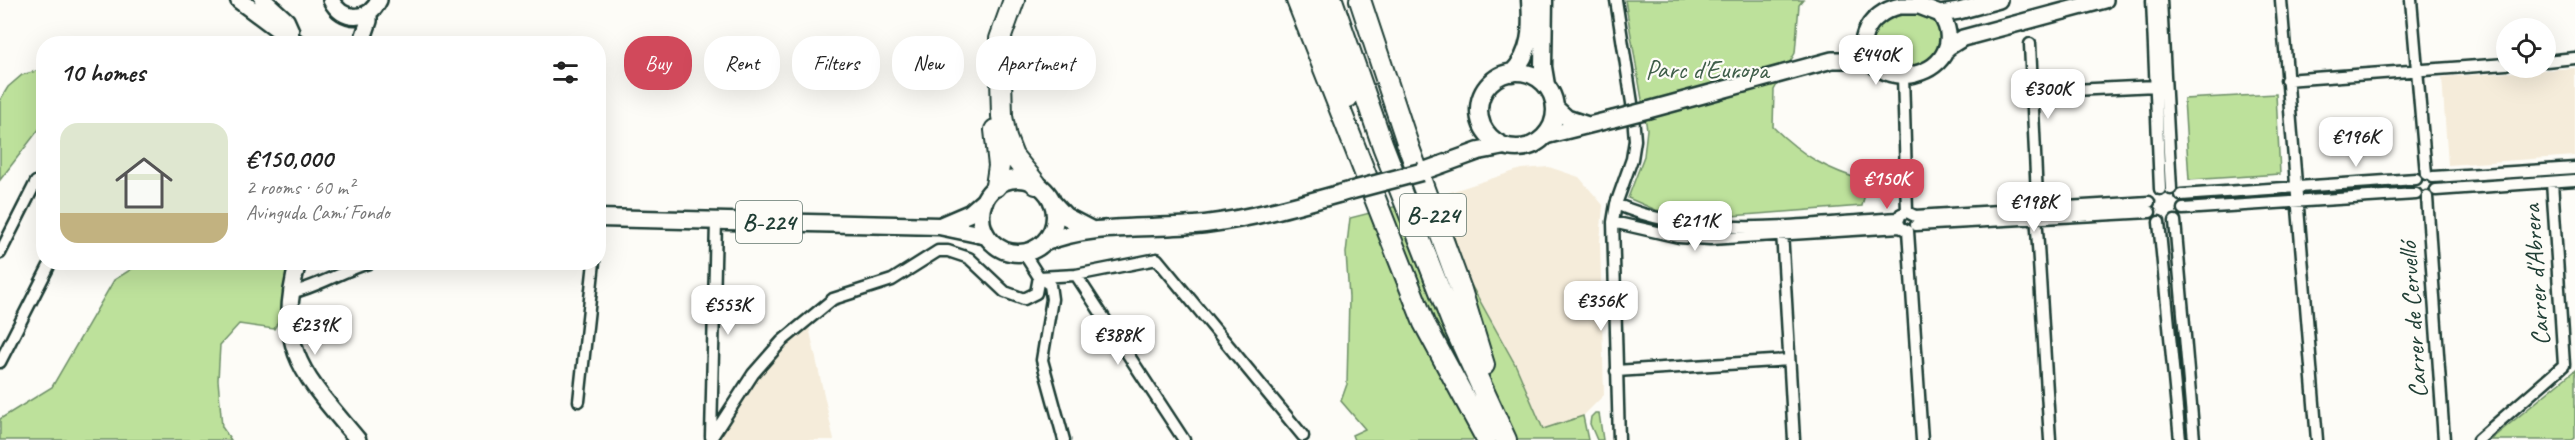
<!DOCTYPE html>
<html lang="en">
<head>
<meta charset="utf-8">
<style>
  body { margin:0; font-family:Caveat,sans-serif; background:#f6f6f6; color:#222; height:100vh; display:flex; flex-direction:column; font-size:22px; white-space:nowrap }
  * { box-sizing:border-box; margin:0 }
  p { font-size:20px; color:#767676 }
  .icon { flex:none; width:33px; height:33px; fill:none; stroke:currentColor; stroke-width:2; stroke-linecap:round; stroke-linejoin:round }
  .map { position:relative; flex:1; overflow:hidden }
  .panel { position:absolute; left:36px; top:36px; width:570px; height:234px; display:flex; flex-direction:column; background:#fff; border-radius:24px; box-shadow:0 6px 24px #0002 }
  .panel>* { flex:none }
  .banner { position:absolute; left:624px; top:36px; width:570px; height:54px; display:flex; gap:12px }
  .fabs { position:absolute; left:2496px; top:18px; display:grid; gap:12px }
  .fabs a { display:grid; place-items:center; width:60px; height:60px; border-radius:50%; background:#fff; box-shadow:0 6px 24px #0002; font-size:30px }
  .price { position:absolute; translate:-50% -51px; padding:0 14px; border-radius:12px; background:#fff; color:#222; font-size:20px; line-height:39px; filter:drop-shadow(0 2px 3px #0008) }
  .price::after { content:''; position:absolute; left:50%; top:36px; width:18px; height:14px; margin-left:-9px; background:inherit; clip-path:polygon(0 0,100% 0,50% 100%) }
  .price.active { background:#d1495b; color:#fff }
  ul { padding:0; list-style:none }
  li { display:flex; align-items:center; gap:18px; height:150px; padding:0 24px }
  li span { display:grid; place-items:center; flex:none; width:168px; height:120px; border-radius:18px; color:#555 }
  li>.icon { margin-inline-start:auto }
  span .icon { width:72px; height:72px; fill:#fffc; stroke-width:1 }
  li b { font-size:26px }
  h2 { display:flex; justify-content:space-between; align-items:center; height:72px; padding:0 24px; font-size:26px }
  .pill { padding:0 21px; border-radius:24px; background:#fff; box-shadow:0 6px 24px #0002; font-size:21px; line-height:54px }
  .pill.active { background:#d1495b; color:#fff }
  .map>svg:first-child { display:block }
  .built { fill:#f5ecda }
  .green { fill:#bde19b; stroke:#6e8f68; stroke-width:1.5 }
  .lines { fill:none; stroke-linecap:round; stroke-linejoin:round }
  .street-casing { stroke:#1f3d34; stroke-width:15 }
  .secondary-casing { stroke:#1f3d34; stroke-width:20 }
  .primary-casing { stroke:#1f3d34; stroke-width:21 }
  .highway-casing { stroke:#1f3d34; stroke-width:24 }
  .street { stroke:#fdfcf7; stroke-width:10 }
  .secondary { stroke:#fdfcf7; stroke-width:15 }
  .primary { stroke:#fdfcf7; stroke-width:16 }
  .highway { stroke:#fdfcf7; stroke-width:20 }
  .secondary-bridge-casing { stroke:#1f3d34; stroke-width:20; stroke-linecap:butt }
  .primary-bridge-casing { stroke:#1f3d34; stroke-width:21; stroke-linecap:butt }
  .secondary-bridge { stroke:#fdfcf7; stroke-width:15 }
  .primary-bridge { stroke:#fdfcf7; stroke-width:16 }
  .labels { text-anchor:middle; dominant-baseline:central; stroke-width:4.5; stroke-linejoin:round; paint-order:stroke }
  .shield { fill:#fdfcf7; stroke:#62766e; stroke-width:1.5 }
  .shield-label { font-size:24px; font-weight:bold; fill:#1f3d34 }
  .park-label { font-size:26px; fill:#3f5e49; stroke:#fdfcf7 }
  .street-label { font-size:26px; fill:#1f3d34; stroke:#fdfcf7 }
</style>
</head>
<body>
<div class="map">
<svg width="2575" height="440" viewBox="0 0 2575 440">
  <rect width="100%" height="100%" fill="#fdfcf7"/>
  <filter id="ink" filterUnits="userSpaceOnUse"><feTurbulence type="fractalNoise" baseFrequency=".0167" numOctaves="2"/><feDisplacementMap in="SourceGraphic" scale="12" xChannelSelector="R" yChannelSelector="G"/><feConvolveMatrix kernelMatrix="1 2 1 2 8 2 1 2 1" color-interpolation-filters="sRGB"/></filter>
  <g filter="url(#ink)">
    <path class="built" d="M 2575,68 L 2575,156 L 2448,165 L 2442,77 Z
      M 1549,167 L 1579,177 L 1603,205 L 1600,242 L 1604,395 L 1583,416 L 1543,429 L 1516,366 L 1465,274 L 1441,195 L 1521,169 Z
      M 809,327 L 834,440 L 714,440 L 771,358 Z"/>
    <path class="green" d="M 1625,0 L 1803,0 L 1799,5 L 1795,53 L 1774,90 L 1773,127 C 1805,158 1826,169 1868,182 L 1862,206 L 1704,218 L 1656,210 L 1628,198 L 1644,156 L 1647,129 Z
      M 1905,13 C 1962,13 1947,65 1904,69 C 1896,69 1887,66 1880,65 L 1868,46 C 1872,27 1886,17 1905,13 Z
      M 43,69 L 43,124 L 0,180 L 0,100 L 8,87 L 22,75 Z
      M 2276,94 L 2280,174 L 2189,180 L 2184,99 Z
      M 1441,195 L 1465,274 L 1516,366 L 1543,429 L 1583,416 L 1588,440 L 1354,440 L 1352,435 L 1365,429 L 1341,401 L 1347,384 L 1349,297 L 1346,253 L 1350,218 Z
      M 141,263 L 289,263 C 283,286 287,308 274,329 L 239,324 L 220,345 L 218,380 L 222,427 L 231,440 L 0,440 L 0,419 L 52,387 L 114,280 Z
      M 2575,370 L 2575,438 L 2572,440 L 2490,440 Z
      M 1595,413 L 1599,413 L 1603,440 L 1597,440 L 1590,424 L 1591,417 Z"/>
    <g class="lines">
      <g class="street-casing">
        <path id="street" d="M 1616,0 L 1632,103 L 1635,140 L 1632,159 L 1616,204 L 1613,222 L 1619,440
          M 2152,0 L 2160,189
          M 2161,0 L 2171,189
          M 2281,0 L 2317,440
          M 2411,0 L 2426,174
          M 2030,44 L 2037,197
          M 2546,61 L 2575,58
          M 1903,75 L 1907,212
          M 2286,80 L 2506,64
          M 2032,92 L 2156,86
          M 2433,177 L 2575,168
          M 2436,190 L 2575,180
          M 2181,195 L 2416,179
          M 2427,197 L 2444,440
          M 1616,204 C 1701,242 1808,223 1899,218
          M 2183,209 L 2416,194
          M 2036,213 L 2050,440
          M 2175,221 L 2194,440
          M 1613,222 L 1679,237 L 1710,239 L 1900,227
          M 2159,222 L 2180,440
          M 1916,225 L 2150,212
          M 1782,231 L 1794,440
          M 1908,231 L 1900,227 L 1898,221 L 1901,214 L 1907,212 L 1915,216 L 2149,202
          M 1908,231 L 1922,440
          M 1023,252 L 1039,277 L 1050,285 L 1052,299 L 1042,360 L 1064,440
          M 0,253 L 36,182 L 44,177
          M 1076,275 L 1184,440
          M 1039,277 L 1076,275 L 1157,259 L 1303,436
          M 290,293 C 318,287 343,270 372,262
          M 0,362 L 51,262
          M 1616,371 L 1789,360
          M 579,401 L 594,262
          M 711,437 L 716,221
          M 712,437 L 753,374 L 782,341 L 833,299 L 892,280 L 938,251 L 948,251 L 969,258 L 1005,292 L 1024,299 L 1036,293 L 1039,277
          M 2478,440 L 2564,365 L 2552,182"/>
      </g>
      <g class="secondary-casing">
        <path id="secondary" d="M 331,0 C 342,22 369,22 379,0
          M 1900,6 L 1919,6 L 1940,14 C 1958,39 1945,67 1915,74 C 1891,81 1854,62 1865,34 C 1870,19 1886,9 1900,6 Z
          M 1940,14 L 1959,11 L 1999,0
          M 361,44 L 369,21 L 369,14
          M 1947,48 L 1963,38 L 2105,0
          M 1555,107 L 1567,118 L 1588,125
          M 1648,110 L 1832,60 L 1869,60
          M 1545,136 L 1613,119
          M 298,262 C 274,351 305,376 358,440"/>
      </g>
      <g class="primary-casing">
        <path id="primary" d="M 239,0 L 298,44
          M 263,0 L 286,21 L 290,30
          M 1544,0 L 1543,67 L 1546,85
          M1479 110a38 38 0 1 1 76 0a38 38 0 1 1-76 0Z
          M 1512,73 C 1532,53 1532,27 1530,0
          M 1421,172 L 1479,151 L 1505,146
          M981 216a37 37 0 1 1 74 0a37 37 0 1 1-74 0Z
          M 1052,202 L 1065,216 L 1090,229
          M 598,218 L 939,226 L 987,236
          M 942,225 L 970,213 L 985,200
          M 1043,243 C 1094,222 1151,230 1205,224 C 1254,218 1302,204 1349,191"/>
      </g>
      <g class="highway-casing">
        <path id="highway" d="M 1014,0 L 1000,39 L 1002,116 L 1006,138 L 1013,156 L 1036,184
          M 1297,0 L 1424,323 L 1486,438
          M 1317,0 L 1348,97
          M 1332,0 L 1383,146 L 1452,322 L 1506,440
          M 1360,0 L 1409,148 L 1461,290 L 1484,365
          M 995,130 L 999,166 L 996,186"/>
      </g>
      <use href="#street" class="street"/>
      <use href="#secondary" class="secondary"/>
      <use href="#primary" class="primary"/>
      <use href="#highway" class="highway"/>
      <g class="secondary-bridge-casing">
        <path id="secondary-bridge" d="M 1613,119 L 1648,110"/>
      </g>
      <g class="primary-bridge-casing">
        <path id="primary-bridge" d="M 1349,191 L 1421,172"/>
      </g>
      <use href="#secondary-bridge" class="secondary-bridge"/>
      <use href="#primary-bridge" class="primary-bridge"/>
    </g>
  </g>
  <g class="labels">
    <g class="shield">
      <rect x="1400" y="194" width="66" height="42" rx="4.5"/>
      <rect x="736" y="201" width="66" height="42" rx="4.5"/>
    </g>
    <g class="shield-label">
      <text x="1433" y="215">B-224</text>
      <text x="769" y="222">B-224</text>
    </g>
    <g class="park-label">
      <text x="1707" y="69">Parc d'Europa</text>
    </g>
    <g class="street-label">
      <text transform="translate(2536 275) rotate(-94)">Carrer d'Abrera</text>
      <text transform="translate(2413 320) rotate(-94)">Carrer de Cervelló</text>
    </g>
  </g>
</svg>
<div class="fabs">
<a><svg class="icon" aria-label="locate" viewBox="0 0 24 24"><circle cx="12" cy="12" r="6"/><path d="M12 2v4M12 18v4M2 12h4M18 12h4"/></svg></a>
</div>
<b class="price" style="left:1876px;top:86px">€440K</b>
<b class="price" style="left:2048px;top:120px">€300K</b>
<b class="price" style="left:2356px;top:168px">€196K</b>
<b class="price active" style="left:1887px;top:210px">€150K</b>
<b class="price" style="left:2034px;top:233px">€198K</b>
<b class="price" style="left:1695px;top:252px">€211K</b>
<b class="price" style="left:1601px;top:332px">€356K</b>
<b class="price" style="left:728px;top:336px">€553K</b>
<b class="price" style="left:315px;top:356px">€239K</b>
<b class="price" style="left:1118px;top:366px">€388K</b>
<div class="banner">
<a class="pill active">Buy</a>
<a class="pill">Rent</a>
<a class="pill">Filters</a>
<a class="pill">New</a>
<a class="pill">Apartment</a>
</div>
<section class="panel">
<h2>10 homes<svg class="icon" aria-label="filters" viewBox="0 0 24 24"><path d="M4 7h16M4 17h16"/><circle cx="9" cy="7" r="2"/><circle cx="15" cy="17" r="2"/></svg></h2>
<ul>
<li><span style="background:linear-gradient(#dfe7d0 75%,#c2b280 0)"><svg class="icon" aria-label="home" viewBox="0 0 24 24"><path d="M3 11l9-7 9 7M6 9v11h12V9"/></svg></span><div><b>€150,000</b><p>2 rooms · 60 m²</p><p>Avinguda Camí Fondo</p></div></li>
</ul>
</section>
</div>
</body>
</html>
